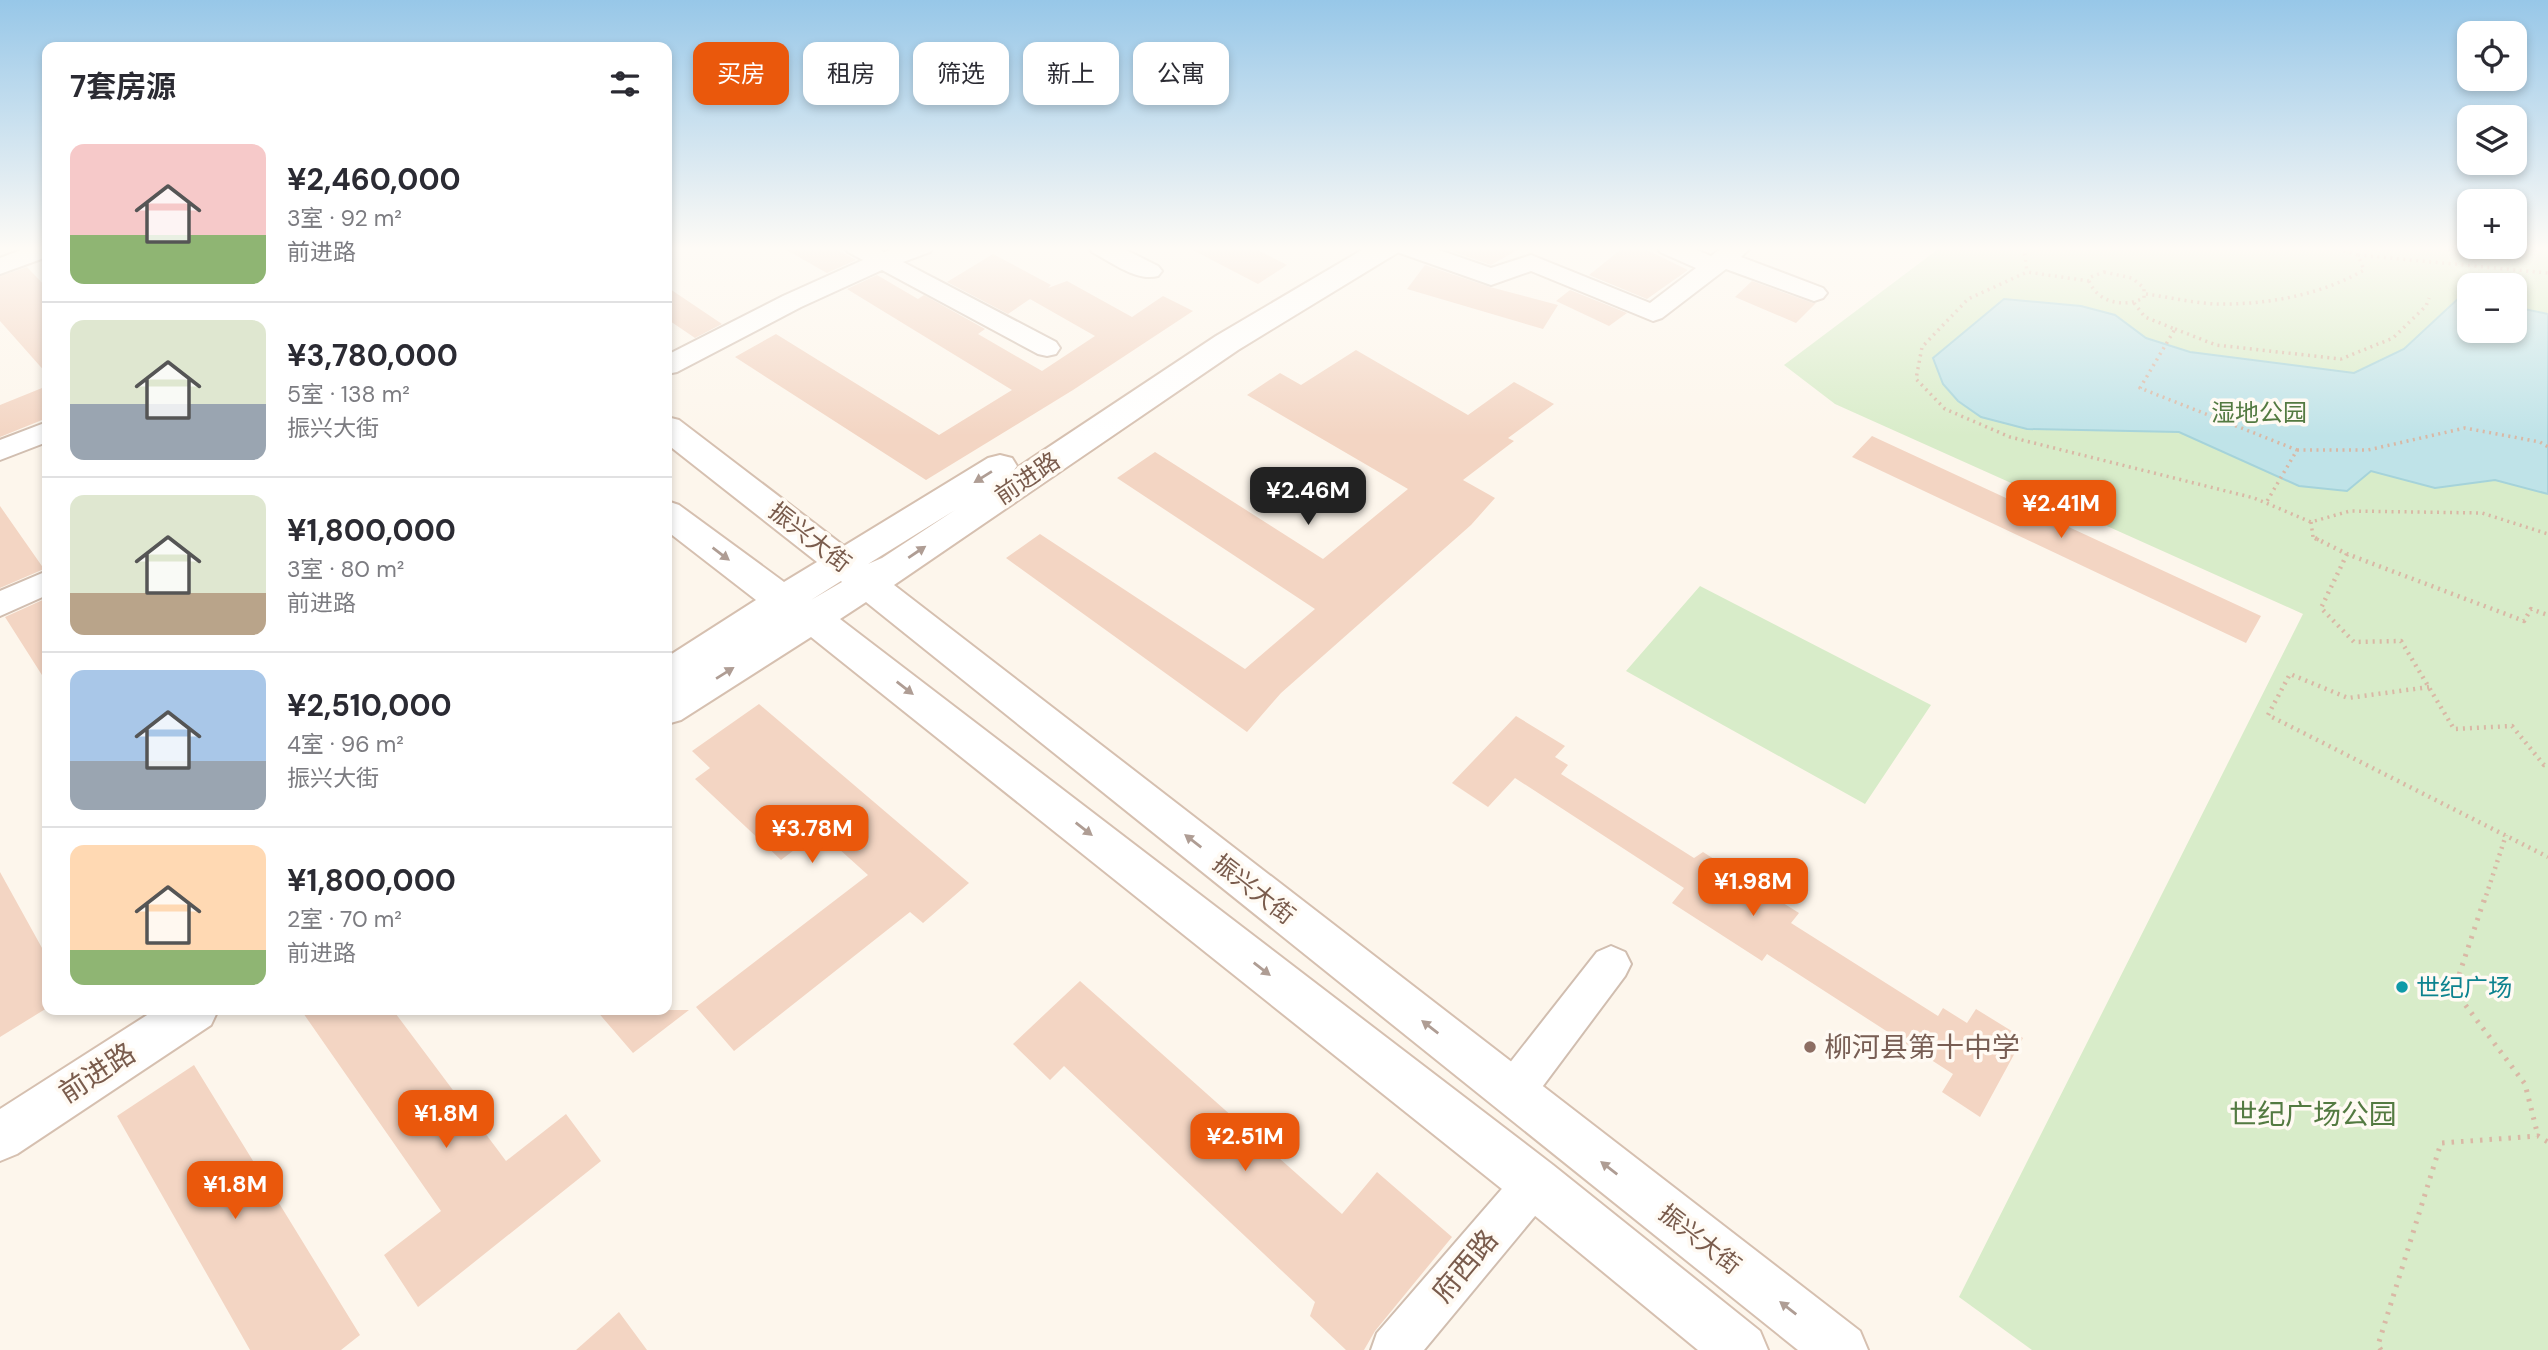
<!DOCTYPE html>
<html lang="zh">
<head>
<meta charset="utf-8">
<style>
  body { margin:0; font-family:"DM Sans","Noto Sans SC",sans-serif; background:#f7f7f7; color:#2b2b33; height:100vh; display:flex; flex-direction:column; font-size:26px; white-space:nowrap }
  * { box-sizing:border-box; margin:0 }
  p { font-size:23px; color:#7c7c81 }
  .icon { flex:none; width:38px; height:38px; fill:none; stroke:currentColor; stroke-width:2; stroke-linecap:round; stroke-linejoin:round }
  .map { position:relative; flex:1; overflow:hidden }
  .drawer { position:absolute; left:42px; top:42px; width:630px; height:973px; display:flex; flex-direction:column; background:#fff; border-radius:14px; box-shadow:0 4px 10px #0003 }
  .drawer>* { flex:none }
  .banner { position:absolute; left:693px; top:42px; width:665px; height:63px; display:flex; gap:14px }
  .fabs { position:absolute; left:2457px; top:21px; display:grid; gap:14px }
  .fabs a { display:grid; place-items:center; width:70px; height:70px; border-radius:14px; background:#fff; box-shadow:0 4px 10px #0003; font-size:35px }
  .price { position:absolute; translate:-50% -60px; padding:0 16px; border-radius:14px; background:#ea580c; color:#fff; font-size:23px; line-height:46px; filter:drop-shadow(0 2px 4px #0008) }
  .price::after { content:''; position:absolute; left:50%; top:42px; width:21px; height:16px; margin-left:-10px; background:inherit; clip-path:polygon(0 0,100% 0,50% 100%) }
  .price.current { background:#222; color:#fff }
  ul { padding:0; list-style:none }
  li { display:flex; align-items:center; gap:21px; height:175px; padding:0 28px }
  li+li { border-top:2px solid #e1e1e2 }
  li span { display:grid; place-items:center; flex:none; width:196px; height:140px; border-radius:14px; color:#555 }
  li>.icon { margin-inline-start:auto }
  span .icon { width:84px; height:84px; fill:#fffc; stroke-width:1 }
  li b { font-size:30px }
  h2 { display:flex; justify-content:space-between; align-items:center; height:84px; padding:0 28px; font-size:30px }
  .chip { padding:0 24px; border-radius:14px; background:#fff; box-shadow:0 4px 10px #0003; font-size:24px; line-height:63px }
  .chip.current { background:#ea580c; color:#fff }
  .map>svg:first-child { display:block }
  .green { fill:#d8ecc9; fill-rule:evenodd }
  .water { fill:#bfe3e8; stroke:#a5d3da; stroke-width:2 }
  .building { fill:#f3d5c3 }
  .lines { fill:none; stroke-linecap:round; stroke-linejoin:round }
  .street-casing { stroke:#d1beb0; stroke-width:4 }
  .secondary-casing { stroke:#d6c0b0; stroke-width:4 }
  .path-far2 { stroke:#d9b8a5; stroke-width:3.5; stroke-dasharray:2 4.5; stroke-linecap:butt }
  .path-far1 { stroke:#d9b8a5; stroke-width:4.5; stroke-dasharray:2 5; stroke-linecap:butt }
  .path { stroke:#d9b8a5; stroke-width:5; stroke-dasharray:2.5 7; stroke-linecap:butt }
  .street { fill:#fff; fill-rule:evenodd }
  .secondary { fill:#fff; fill-rule:evenodd }
  .oneway { fill:#af9d94 }
  .culture-dot { fill:#0f9aa8; stroke:#fffaf3; stroke-width:2.5 }
  .education-dot { fill:#8d6e63; stroke:#fffaf3; stroke-width:2.5 }
  .labels { text-anchor:middle; dominant-baseline:central; stroke-width:7; stroke-linejoin:round; paint-order:stroke }
  .park-label { font-size:24px; fill:#537a41; stroke:#fffaf3 }
  .street-label { font-size:24px; fill:#7a5c4d; stroke:#fffaf3 }
  .culture-label { font-size:24px; fill:#0d838f; stroke:#fffaf3; text-anchor:start }
  .near-education-label { font-size:28px; fill:#785e54; stroke:#fffaf3; text-anchor:start }
  .near-street-label { font-size:28px; fill:#7a5c4d; stroke:#fffaf3 }
  .near-park-label { font-size:28px; fill:#537a41; stroke:#fffaf3 }
</style>
</head>
<body>
<div class="map">
<svg width="2548" height="1350" viewBox="0 0 2548 1350">
  <rect width="100%" height="100%" fill="#fdf6ec"/>
  <path class="green" d="M 1941,247 L 2548,247 L 2548,1350 L 2032,1350 L 1959,1297 L 2303,614 L 1835,404 L 1784,365 ZM 2469,285 L 2515,285 L 2515,331 L 2469,331 Z
    M 1700,586 L 1931,705 L 1865,804 L 1626,671 Z"/>
  <path class="water" d="M 2462,295 L 2469,297 L 2469,331 L 2515,331 L 2515,307 L 2548,314 L 2548,494 L 2495,480 L 2435,488 L 2371,471 L 2347,491 L 2299,486 L 2179,432 L 2027,429 L 1981,417 L 1958,401 L 1943,384 L 1933,358 L 2004,299 L 2081,306 L 2115,315 L 2146,338 L 2190,352 L 2354,373 L 2404,349 Z"/>
  <path class="building" d="M 781,247 L 832,247 L 856,260 L 827,273 Z
    M 1187,247 L 1252,247 L 1287,265 L 1258,284 Z
    M 1439,247 L 1523,247 L 1491,265 Z
    M 1624,247 L 1641,247 L 1688,270 L 1647,299 L 1589,275 Z
    M 993,254 L 1051,285 L 1048,288 L 1067,281 L 1132,317 L 1163,296 L 1193,311 L 1073,390 L 926,480 L 735,357 L 776,334 L 939,435 L 1012,390 L 847,289 L 877,275 L 918,299 L 924,295 L 985,329 L 978,334 L 1042,371 L 1095,336 L 1030,299 L 1008,314 L 947,282 Z
    M 1425,265 L 1490,287 L 1558,305 L 1543,329 L 1407,289 Z
    M 27,267 L 47,288 L 47,374 L 0,321 L 0,276 Z
    M 1752,281 L 1813,303 L 1816,303 L 1796,323 L 1735,297 Z
    M 667,287 L 722,324 L 695,338 L 667,319 Z
    M 1570,290 L 1627,313 L 1609,326 L 1556,301 Z
    M 1356,350 L 1468,415 L 1514,382 L 1554,404 L 1508,438 L 1514,441 L 1463,480 L 1495,498 L 1471,525 L 1281,693 L 1247,732 L 1006,558 L 1040,534 L 1245,669 L 1315,609 L 1117,478 L 1155,452 L 1323,559 L 1408,489 L 1247,395 L 1280,373 L 1301,385 Z
    M 47,386 L 47,418 L 0,437 L 0,405 Z
    M 1872,436 L 2261,616 L 2246,643 L 1852,457 Z
    M 0,506 L 44,569 L 0,588 Z
    M 47,598 L 47,683 L 5,617 Z
    M 759,704 L 969,883 L 923,923 L 910,912 L 734,1051 L 696,1007 L 868,875 L 819,831 L 781,860 L 695,779 L 710,768 L 692,751 Z
    M 1516,716 L 1565,746 L 1555,757 L 1568,765 L 1561,774 L 1694,858 L 1703,852 L 1799,913 L 1791,923 L 1938,1016 L 1943,1008 L 1967,1023 L 1976,1009 L 2023,1038 L 1980,1117 L 1942,1092 L 1953,1074 L 1767,954 L 1762,961 L 1672,903 L 1684,888 L 1515,778 L 1488,807 L 1452,783 Z
    M 0,872 L 47,957 L 47,1008 L 0,1037 Z
    M 1080,981 L 1342,1214 L 1377,1172 L 1452,1237 L 1375,1331 L 1364,1350 L 1346,1350 L 1310,1316 L 1315,1302 L 1064,1066 L 1050,1080 L 1013,1044 Z
    M 301,1010 L 393,1010 L 506,1161 L 566,1114 L 601,1161 L 418,1307 L 384,1255 L 441,1211 Z
    M 596,1010 L 689,1010 L 633,1053 Z
    M 194,1065 L 360,1335 L 341,1350 L 250,1350 L 117,1116 Z
    M 619,1312 L 647,1350 L 576,1350 Z"/>
  <g class="lines">
    <g class="street-casing">
      <path id="street" d="M 29,247 L 44,248 L 47,253 L 44,258 L 0,274 L 0,258 Z
        M 845,247 L 876,247 L 884,252 L 897,247 L 933,247 L 930,252 L 903,262 L 1056,342 L 1060,348 L 1056,354 L 1047,356 L 1038,354 L 882,270 L 801,307 L 677,372 L 667,374 L 667,355 L 783,296 L 863,260 L 848,252 Z
        M 1089,247 L 1120,247 L 1158,266 L 1162,271 L 1158,276 C 1137,282 1111,262 1092,252 Z
        M 1394,247 L 1430,247 L 1491,268 L 1531,255 L 1650,303 L 1696,268 L 1660,252 L 1657,247 L 1690,247 L 1711,256 L 1723,247 L 1751,247 L 1741,257 L 1823,288 L 1827,293 L 1823,298 L 1814,301 L 1726,269 L 1662,318 L 1653,321 L 1531,271 L 1491,285 L 1397,252 Z
        M 47,422 L 47,442 L 0,460 L 0,440 Z
        M 47,571 L 47,595 L 0,616 L 0,591 Z
        M 1611,946 L 1625,952 L 1631,964 L 1625,976 L 1528,1106 L 1513,1112 L 1498,1106 L 1492,1092 L 1498,1078 L 1597,952 Z
        M 1535,1161 L 1550,1168 L 1557,1183 L 1550,1198 L 1424,1350 L 1371,1350 L 1377,1333 L 1520,1168 Z"/>
    </g>
    <g class="secondary-casing">
      <path id="secondary" d="M 1367,247 L 1401,247 L 1397,253 L 1238,350 L 894,585 L 1860,1331 L 1868,1350 L 1798,1350 L 866,602 L 840,619 L 1553,1165 L 1760,1331 L 1768,1350 L 1698,1350 L 1517,1201 L 811,637 L 681,720 L 667,724 L 667,657 L 756,600 L 667,531 L 667,501 L 679,505 L 784,582 L 817,562 L 667,444 L 667,417 L 679,420 L 844,546 L 988,458 L 1000,455 L 1012,458 L 1017,466 L 1014,470 L 1216,336 ZM 955,510 L 882,558 L 868,564 ZM 841,581 L 842,582 L 811,600 Z
        M 155,1010 L 218,1010 L 211,1025 L 17,1154 L 0,1161 L 0,1109 Z"/>
    </g>
    <path class="path-far2" d="M 2024,247 L 2027,272
      M 2331,247 L 2358,255
      M 2104,272 L 2132,278 L 2144,288 L 2144,298 C 2124,308 2098,303 2089,281 L 2091,277 Z
      M 2089,281 L 2027,272 L 1968,299 L 1922,347 L 1916,379 L 1945,409 L 2010,437 L 2254,498 L 2311,522 L 2350,511 L 2482,513 L 2548,534
      M 2146,294 C 2169,297 2193,303 2216,304 C 2266,305 2321,295 2364,270 L 2358,255 L 2548,273
      M 2134,303 L 2145,317 L 2175,329 L 2140,388 L 2297,450 L 2266,503
      M 2175,329 L 2216,345 L 2341,359 L 2393,338 L 2426,306 L 2429,298
      M 2297,450 L 2368,450 L 2465,428 L 2540,442 L 2548,447
      M 2311,522 L 2313,537 L 2319,540"/>
    <path class="path-far1" d="M 2315,538 L 2347,554 L 2524,621 L 2531,609 L 2548,615
      M 2347,554 L 2321,608 L 2354,642 L 2401,641 L 2454,729 L 2512,726 L 2544,765 L 2548,764
      M 2429,687 L 2348,698 L 2290,674 L 2268,715 L 2548,857
      M 2484,902 L 2506,835"/>
    <path class="path" d="M 2484,900 L 2454,990 L 2525,1084 L 2538,1136
      M 2381,1350 L 2378,1345 L 2441,1143 L 2538,1136 L 2548,1142"/>
    <use href="#street" class="street"/>
    <use href="#secondary" class="secondary"/>
  </g>
  <defs><path id="oneway-solid" d="M-6-.8H1V-3.2L6.5 0L1 3.2V.8H-6Z" transform="scale(1.75)"/></defs>
  <g class="oneway">
    <use href="#oneway-solid" transform="translate(983 477) rotate(148)"/>
    <use href="#oneway-solid" transform="translate(917 552) rotate(-34)"/>
    <use href="#oneway-solid" transform="translate(721 554) rotate(37)"/>
    <use href="#oneway-solid" transform="translate(725 673) rotate(-32)"/>
    <use href="#oneway-solid" transform="translate(905 688) rotate(38)"/>
    <use href="#oneway-solid" transform="translate(1084 829) rotate(38)"/>
    <use href="#oneway-solid" transform="translate(1193 841) rotate(-142)"/>
    <use href="#oneway-solid" transform="translate(1262 969) rotate(38)"/>
    <use href="#oneway-solid" transform="translate(1430 1027) rotate(-142)"/>
    <use href="#oneway-solid" transform="translate(1609 1168) rotate(-142)"/>
    <use href="#oneway-solid" transform="translate(1788 1308) rotate(-142)"/>
  </g>
  <linearGradient id="sky" x2="0" y2="1"><stop stop-color="#97c7e8"/><stop offset="0.57" stop-color="#fefbf6"/><stop offset="1" stop-color="#fefbf6" stop-opacity="0"/></linearGradient>
  <rect width="2548" height="436" fill="url(#sky)"/>
  <circle class="culture-dot" cx="2402" cy="987" r="7"/>
  <circle class="education-dot" cx="1810" cy="1047" r="7"/>
  <g class="labels">
    <g class="park-label">
      <text x="2259" y="412">湿地公园</text>
    </g>
    <g class="street-label">
      <text transform="translate(1027 478) rotate(-34)">前进路</text>
      <text transform="translate(810 537) rotate(38)">振兴大街</text>
      <text transform="translate(1254 889) rotate(38)">振兴大街</text>
      <text transform="translate(1700 1239) rotate(38)">振兴大街</text>
    </g>
    <g class="culture-label">
      <text x="2416" y="987">世纪广场</text>
    </g>
    <g class="near-education-label">
      <text x="1824" y="1047">柳河县第十中学</text>
    </g>
    <g class="near-street-label">
      <text transform="translate(97 1073) rotate(-33)">前进路</text>
      <text transform="translate(1465 1266) rotate(-50)">府西路</text>
    </g>
    <g class="near-park-label">
      <text x="2313" y="1114">世纪广场公园</text>
    </g>
  </g>
</svg>
<div class="fabs">
<a><svg class="icon" aria-label="locate" viewBox="0 0 24 24"><circle cx="12" cy="12" r="6"/><path d="M12 2v4M12 18v4M2 12h4M18 12h4"/></svg></a>
<a><svg class="icon" aria-label="layers" viewBox="0 0 24 24"><path d="M12 4l9 5-9 5-9-5zM3 14l9 5 9-5"/></svg></a>
<a>+</a>
<a>−</a>
</div>
<b class="price current" style="left:1308px;top:527px">¥2.46M</b>
<b class="price" style="left:2061px;top:540px">¥2.41M</b>
<b class="price" style="left:812px;top:865px">¥3.78M</b>
<b class="price" style="left:1753px;top:918px">¥1.98M</b>
<b class="price" style="left:446px;top:1150px">¥1.8M</b>
<b class="price" style="left:1245px;top:1173px">¥2.51M</b>
<b class="price" style="left:235px;top:1221px">¥1.8M</b>
<div class="banner">
<a class="chip current">买房</a>
<a class="chip">租房</a>
<a class="chip">筛选</a>
<a class="chip">新上</a>
<a class="chip">公寓</a>
</div>
<section class="drawer">
<h2>7套房源<svg class="icon" aria-label="filters" viewBox="0 0 24 24"><path d="M4 7h16M4 17h16"/><circle cx="9" cy="7" r="2"/><circle cx="15" cy="17" r="2"/></svg></h2>
<ul>
<li><span style="background:linear-gradient(#f6c9c9 65%,#8fb573 0)"><svg class="icon" aria-label="home" viewBox="0 0 24 24"><path d="M3 11l9-7 9 7M6 9v11h12V9"/></svg></span><div><b>¥2,460,000</b><p>3室 · 92 m²</p><p>前进路</p></div></li>
<li><span style="background:linear-gradient(#dfe7d0 60%,#9aa5b1 0)"><svg class="icon" aria-label="home" viewBox="0 0 24 24"><path d="M3 11l9-7 9 7M6 9v11h12V9"/></svg></span><div><b>¥3,780,000</b><p>5室 · 138 m²</p><p>振兴大街</p></div></li>
<li><span style="background:linear-gradient(#dfe7d0 70%,#b9a48a 0)"><svg class="icon" aria-label="home" viewBox="0 0 24 24"><path d="M3 11l9-7 9 7M6 9v11h12V9"/></svg></span><div><b>¥1,800,000</b><p>3室 · 80 m²</p><p>前进路</p></div></li>
<li><span style="background:linear-gradient(#a9c7e8 65%,#9aa5b1 0)"><svg class="icon" aria-label="home" viewBox="0 0 24 24"><path d="M3 11l9-7 9 7M6 9v11h12V9"/></svg></span><div><b>¥2,510,000</b><p>4室 · 96 m²</p><p>振兴大街</p></div></li>
<li><span style="background:linear-gradient(#ffd9b3 75%,#8fb573 0)"><svg class="icon" aria-label="home" viewBox="0 0 24 24"><path d="M3 11l9-7 9 7M6 9v11h12V9"/></svg></span><div><b>¥1,800,000</b><p>2室 · 70 m²</p><p>前进路</p></div></li>
</ul>
</section>
</div>
</body>
</html>
